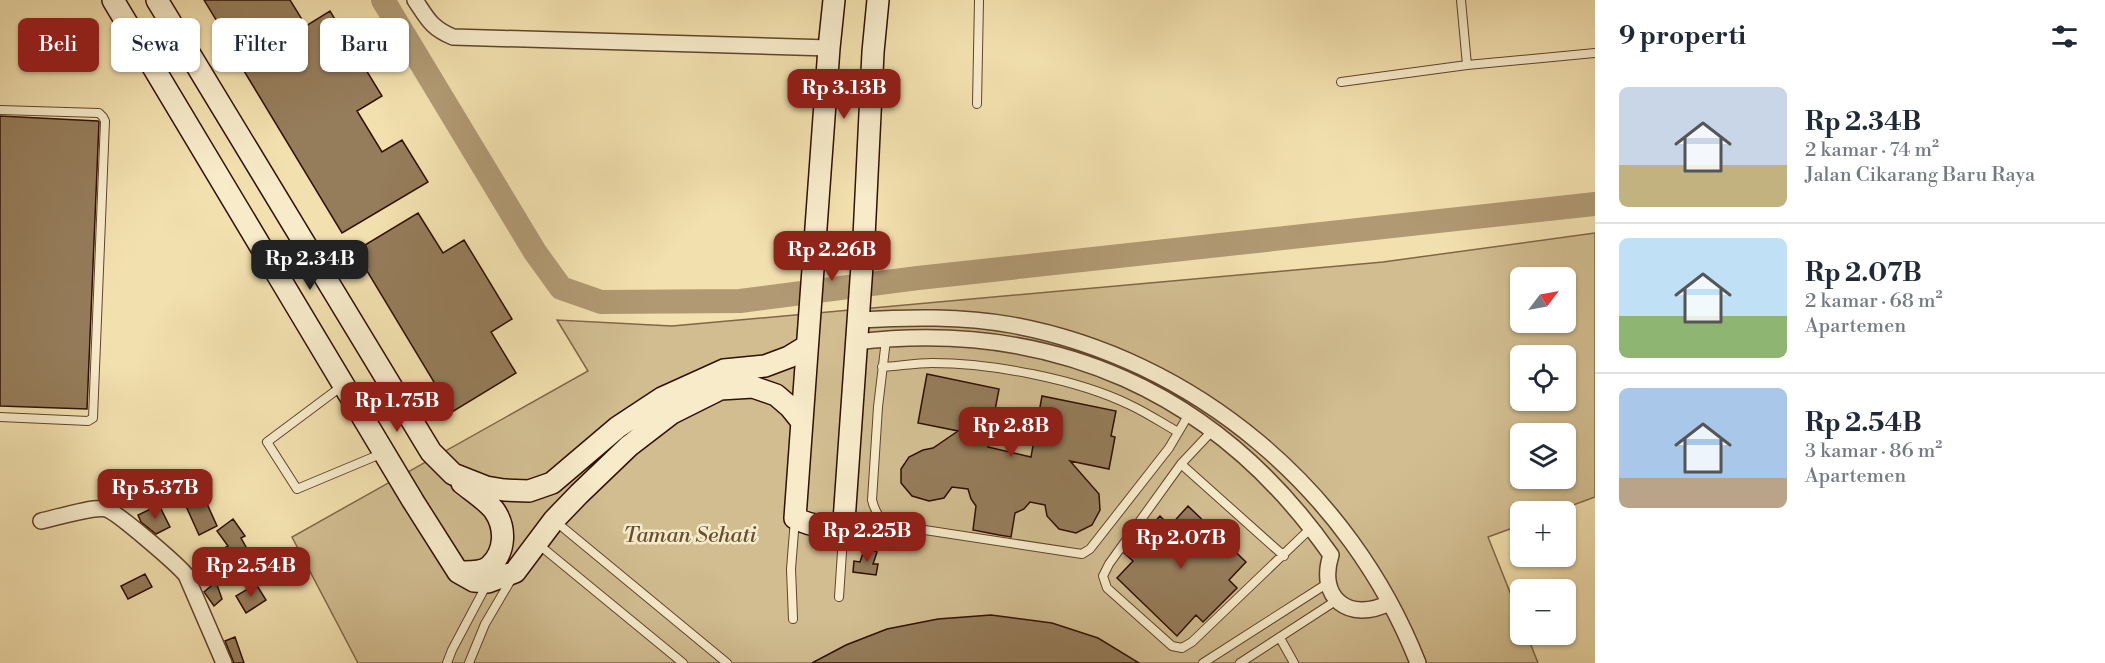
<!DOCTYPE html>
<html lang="id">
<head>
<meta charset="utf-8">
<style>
  body { margin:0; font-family:"Libre Bodoni",serif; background:#f6f6f7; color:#1f2937; height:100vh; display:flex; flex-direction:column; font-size:22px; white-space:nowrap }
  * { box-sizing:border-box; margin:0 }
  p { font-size:20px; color:#747a83 }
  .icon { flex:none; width:33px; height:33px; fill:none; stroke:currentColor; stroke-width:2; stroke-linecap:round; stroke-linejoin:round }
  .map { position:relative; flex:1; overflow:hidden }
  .details { display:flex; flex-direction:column; background:#fff; width:510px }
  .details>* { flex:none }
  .banner { position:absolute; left:18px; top:18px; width:570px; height:54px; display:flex; gap:12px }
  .needle { width:39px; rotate:58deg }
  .fabs { position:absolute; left:1510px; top:267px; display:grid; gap:12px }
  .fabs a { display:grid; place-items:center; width:66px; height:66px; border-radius:9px; background:#fff; box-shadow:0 2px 4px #0004; font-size:30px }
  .price { position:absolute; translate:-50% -51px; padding:0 14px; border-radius:12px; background:#8f2418; color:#fff; font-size:20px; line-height:39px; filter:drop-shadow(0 2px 3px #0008) }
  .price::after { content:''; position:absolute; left:50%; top:36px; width:18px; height:14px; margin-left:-9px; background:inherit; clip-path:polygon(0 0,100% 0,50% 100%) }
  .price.selected { background:#222; color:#fff }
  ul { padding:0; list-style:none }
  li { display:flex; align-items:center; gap:18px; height:150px; padding:0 24px }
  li+li { border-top:2px solid #e0e1e3 }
  li span { display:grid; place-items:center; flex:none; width:168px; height:120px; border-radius:9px; color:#555 }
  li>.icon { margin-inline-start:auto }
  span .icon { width:72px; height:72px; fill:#fffc; stroke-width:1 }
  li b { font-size:26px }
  h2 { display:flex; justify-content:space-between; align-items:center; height:72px; padding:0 24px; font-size:26px }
  .chip { padding:0 21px; border-radius:9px; background:#fff; box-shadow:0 2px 4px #0004; font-size:21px; line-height:54px }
  .chip.selected { background:#8f2418; color:#fff }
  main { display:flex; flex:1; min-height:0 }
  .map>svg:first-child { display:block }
  .green { fill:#d1bd90; stroke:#806648; stroke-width:1.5; fill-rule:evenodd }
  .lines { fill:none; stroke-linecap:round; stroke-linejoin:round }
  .river { stroke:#b09973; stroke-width:24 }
  .building { fill:#957c5a; stroke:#301000; stroke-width:1.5 }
  .service-casing { stroke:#60442c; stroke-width:10 }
  .minor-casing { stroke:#60442c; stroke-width:18 }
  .secondary-casing { stroke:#301000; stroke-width:24 }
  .service { stroke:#f7ebca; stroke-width:8 }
  .minor { stroke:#f7ebca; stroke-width:15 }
  .secondary { stroke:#f7ebca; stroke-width:21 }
  .labels { text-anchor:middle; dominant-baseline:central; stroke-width:5; stroke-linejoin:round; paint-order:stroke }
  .park-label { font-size:22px; font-style:italic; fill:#684d32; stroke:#f7ebca }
</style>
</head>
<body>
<main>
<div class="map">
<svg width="1595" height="663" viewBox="0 0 1595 663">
  <rect width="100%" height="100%" fill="#f2e0ae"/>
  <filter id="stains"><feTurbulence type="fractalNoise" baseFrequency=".00333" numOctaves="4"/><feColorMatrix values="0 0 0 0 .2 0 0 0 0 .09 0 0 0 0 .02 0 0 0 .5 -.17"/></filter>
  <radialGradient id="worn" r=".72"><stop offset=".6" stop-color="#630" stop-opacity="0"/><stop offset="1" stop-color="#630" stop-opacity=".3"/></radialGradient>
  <path class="green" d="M 1595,233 L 1595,497 L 1557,511 L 1521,512 L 1521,525 L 1488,537 L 1521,620 L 1521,634 L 1527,635 L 1538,663 L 358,663 L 292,537 L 588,371 L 557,320 L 672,326 L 1383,262 ZM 1521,278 L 1566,278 L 1566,322 L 1521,322 ZM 1521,356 L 1566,356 L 1566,400 L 1521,400 ZM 1521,434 L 1566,434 L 1566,478 L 1521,478 Z"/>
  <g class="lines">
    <path class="river" d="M 383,0 L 535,252 L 561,288 L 601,302 L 740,301 L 918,278 L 1595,204"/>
  </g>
  <path class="building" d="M 204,0 L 290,0 L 306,26 L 330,11 L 382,96 L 357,111 L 382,152 L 402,140 L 428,182 L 342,233 L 241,66 L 243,64 Z
    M 0,116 L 98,121 L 99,122 L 87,409 L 0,406 Z
    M 418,213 L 443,253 L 464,240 L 512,319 L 491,332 L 516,373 L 452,412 L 355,251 Z
    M 927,374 L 999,389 L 988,447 L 1031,457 L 1042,396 L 1116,411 L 1111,436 L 1115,437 L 1109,469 L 1070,461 L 1099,494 L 1100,510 L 1092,525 L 1076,533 L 1059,529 L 1047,516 L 1045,505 L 1030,502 L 1024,509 L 1015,513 L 1011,537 L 999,535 L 973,530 L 976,506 L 971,499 L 968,489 L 952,487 L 944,498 L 929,501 L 912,496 L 901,483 L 901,469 L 909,457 L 923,450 L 933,448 L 958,431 L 918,423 Z
    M 203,495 L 217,526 L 199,535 L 185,504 Z
    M 159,505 L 170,527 L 156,534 L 141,522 L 138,515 Z
    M 1188,506 L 1246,562 L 1229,580 L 1237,588 L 1203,622 L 1196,615 L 1177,636 L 1117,578 L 1133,561 L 1124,553 L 1160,516 L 1170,526 Z
    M 233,519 L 245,536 L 241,538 L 254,561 L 243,568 L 239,568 L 237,565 L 222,574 L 210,556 L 228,546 L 217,531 Z
    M 865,547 L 877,552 L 873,564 L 878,564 L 876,575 L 853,572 L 854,561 L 860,562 Z
    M 145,574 L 152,587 L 128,599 L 121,586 Z
    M 216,582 L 222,599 L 214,606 L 204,592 Z
    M 256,584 L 266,600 L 246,613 L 236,596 Z
    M 991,615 L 1052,623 L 1098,638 L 1139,663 L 812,663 L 846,645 L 887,629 L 938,619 Z
    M 235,637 L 244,663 L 234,663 L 225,641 Z"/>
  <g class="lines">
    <g class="service-casing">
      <path id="service" d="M 1461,0 L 1467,65
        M 1341,82 L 1467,65 L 1595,53
        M 977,104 L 979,0
        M 0,110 L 99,113 L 103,117 L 105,121 L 93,418 L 88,421 L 0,417
        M 886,340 L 878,407 L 872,500 C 875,512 880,521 892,525 L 1082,554 L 1090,549 L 1169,448 L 1189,414
        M 882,367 C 899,366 916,363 932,363 C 991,363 1077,379 1130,405 C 1147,413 1162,423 1178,432
        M 342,386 L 267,442 L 297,489 L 383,453
        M 1212,431 L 1181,464 L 1109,564 L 1103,576 L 1107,588 L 1172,646 L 1182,648 L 1192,642 L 1311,528
        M 1181,464 L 1284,556
        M 555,521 L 727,663
        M 538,544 L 683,663
        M 839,597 L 844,522
        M 793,619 L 791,569 L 795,519
        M 1280,638 L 1294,663
        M 447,663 L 452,650 L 487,584
        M 469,663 L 485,624 L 512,578
        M 1203,663 L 1328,583
        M 1240,663 L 1337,600"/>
    </g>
    <g class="minor-casing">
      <path id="minor" d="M 415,0 C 427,18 431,28 453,37 L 829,48
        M 858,320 C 910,317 961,316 1012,325 C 1195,359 1350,490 1418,663
        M 856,342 C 1053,319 1217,392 1331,555
        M 41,521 C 55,518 94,506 106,509 C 117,512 177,564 186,575 L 224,663
        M 1331,555 C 1317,598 1349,623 1389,603"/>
    </g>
    <g class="secondary-casing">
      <path id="secondary" d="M 113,0 L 413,501 L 458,572 L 474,581 L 488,582 L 515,572 L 554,520 L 579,494 L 629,446 L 672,413 L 720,389 L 753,387 L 776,395 L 790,407 L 802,422
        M 157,0 L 431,452 L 453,474 L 486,487 L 504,490 L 529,491 L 552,483 L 618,427 L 662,398 L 724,370 L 765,366 L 789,357 L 807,346
        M 834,0 L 829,48 L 795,518 C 813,527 826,528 844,521 L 864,237 L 873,52 L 878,0
        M 462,483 C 472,491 486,500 494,510 C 506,527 506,551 490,566 C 484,572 473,572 464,572"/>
    </g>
    <use href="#service" class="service"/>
    <use href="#minor" class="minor"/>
    <use href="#secondary" class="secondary"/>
  </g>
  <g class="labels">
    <g class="park-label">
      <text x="690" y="535">Taman Sehati</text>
    </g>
  </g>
  <rect width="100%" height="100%" filter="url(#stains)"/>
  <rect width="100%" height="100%" fill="url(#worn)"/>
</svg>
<div class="fabs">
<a><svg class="needle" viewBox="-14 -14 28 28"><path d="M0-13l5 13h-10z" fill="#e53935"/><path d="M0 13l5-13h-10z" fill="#747a83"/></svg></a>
<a><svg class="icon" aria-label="locate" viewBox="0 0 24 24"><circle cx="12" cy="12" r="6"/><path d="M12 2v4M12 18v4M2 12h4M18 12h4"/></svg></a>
<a><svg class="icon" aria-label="layers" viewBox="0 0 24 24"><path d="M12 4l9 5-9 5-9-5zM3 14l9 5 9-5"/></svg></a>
<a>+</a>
<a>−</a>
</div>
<b class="price" style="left:844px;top:120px">Rp 3.13B</b>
<b class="price" style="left:832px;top:282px">Rp 2.26B</b>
<b class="price selected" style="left:310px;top:291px">Rp 2.34B</b>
<b class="price" style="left:397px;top:433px">Rp 1.75B</b>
<b class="price" style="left:1011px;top:458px">Rp 2.8B</b>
<b class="price" style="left:155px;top:520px">Rp 5.37B</b>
<b class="price" style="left:867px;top:563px">Rp 2.25B</b>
<b class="price" style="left:1181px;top:570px">Rp 2.07B</b>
<b class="price" style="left:251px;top:598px">Rp 2.54B</b>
<div class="banner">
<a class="chip selected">Beli</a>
<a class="chip">Sewa</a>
<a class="chip">Filter</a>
<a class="chip">Baru</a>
</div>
</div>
<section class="details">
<h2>9 properti<svg class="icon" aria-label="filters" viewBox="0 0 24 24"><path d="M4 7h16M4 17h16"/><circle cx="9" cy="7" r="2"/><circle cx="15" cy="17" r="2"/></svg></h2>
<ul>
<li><span style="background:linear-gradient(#c9d6e8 65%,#c2b280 0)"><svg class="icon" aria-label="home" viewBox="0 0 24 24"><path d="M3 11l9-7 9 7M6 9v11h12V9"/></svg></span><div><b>Rp 2.34B</b><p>2 kamar · 74 m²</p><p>Jalan Cikarang Baru Raya</p></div></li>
<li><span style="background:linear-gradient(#bfe0f5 65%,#8fb573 0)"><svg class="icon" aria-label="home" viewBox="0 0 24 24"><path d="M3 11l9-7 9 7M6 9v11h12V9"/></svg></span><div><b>Rp 2.07B</b><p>2 kamar · 68 m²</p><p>Apartemen</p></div></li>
<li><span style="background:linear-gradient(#a9c7e8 75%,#b9a48a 0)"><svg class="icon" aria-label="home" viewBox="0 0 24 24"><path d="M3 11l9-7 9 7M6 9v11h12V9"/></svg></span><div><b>Rp 2.54B</b><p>3 kamar · 86 m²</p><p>Apartemen</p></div></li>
</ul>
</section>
</main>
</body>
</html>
